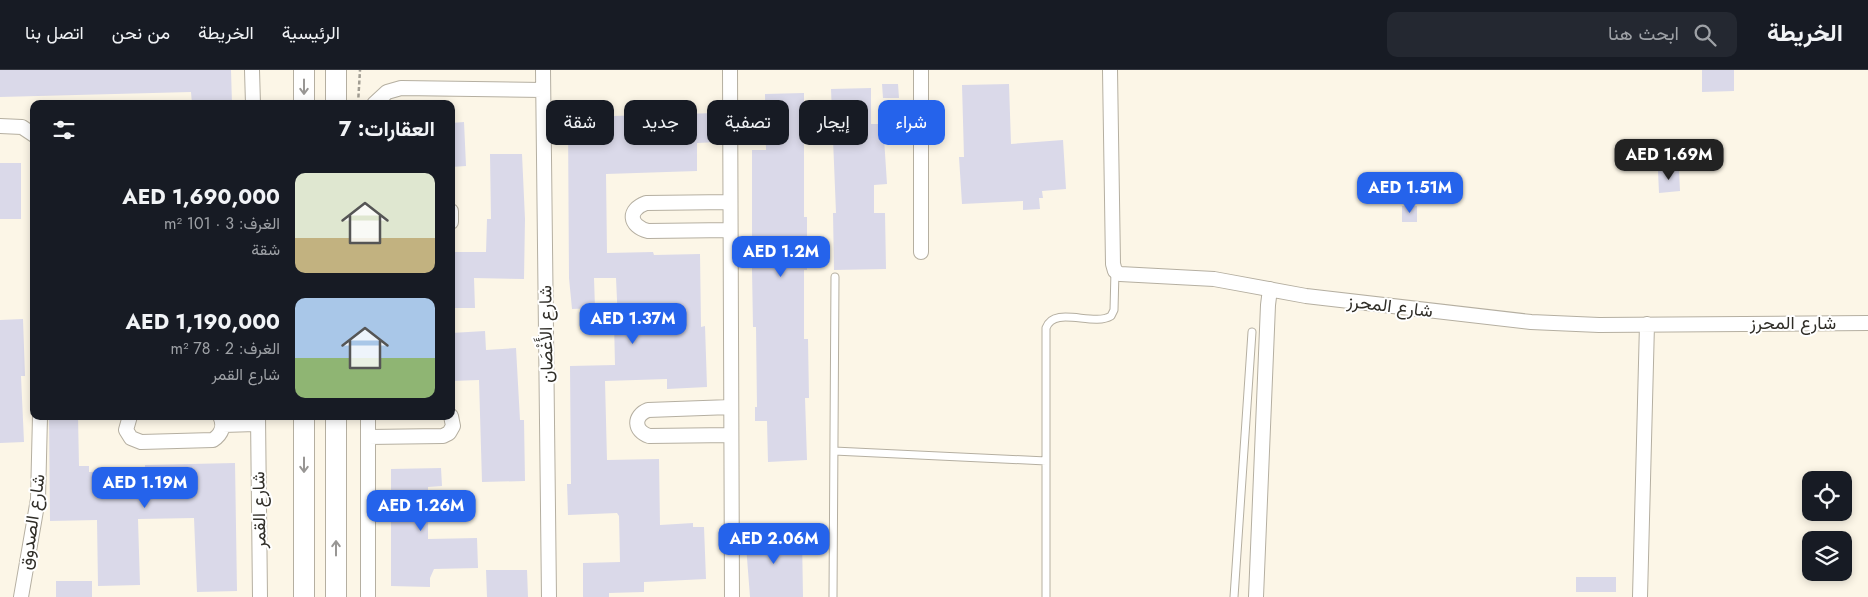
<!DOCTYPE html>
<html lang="ar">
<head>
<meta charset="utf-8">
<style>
  body { margin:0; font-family:Jost,Vazirmatn,sans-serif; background:#242831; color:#f1f3f6; direction:rtl; height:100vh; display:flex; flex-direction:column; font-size:19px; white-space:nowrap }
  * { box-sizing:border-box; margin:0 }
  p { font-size:16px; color:#9ea1a6 }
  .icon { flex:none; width:28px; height:28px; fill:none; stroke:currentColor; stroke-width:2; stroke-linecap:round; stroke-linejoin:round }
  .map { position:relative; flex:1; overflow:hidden; direction:ltr }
  .panel { position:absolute; left:30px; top:30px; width:425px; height:320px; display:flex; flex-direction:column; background:#171b24; border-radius:10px; box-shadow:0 2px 8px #0003; direction:rtl }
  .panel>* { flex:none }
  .banner { position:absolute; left:470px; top:30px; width:475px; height:45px; direction:rtl; display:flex; gap:10px }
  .tools { position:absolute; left:1802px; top:401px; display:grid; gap:10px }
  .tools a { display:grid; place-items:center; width:50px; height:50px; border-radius:10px; background:#171b24; box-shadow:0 2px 8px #0003; font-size:25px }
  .price { position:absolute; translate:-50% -42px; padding:0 11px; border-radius:10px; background:#2563eb; color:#fff; font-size:16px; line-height:32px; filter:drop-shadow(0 1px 2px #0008) }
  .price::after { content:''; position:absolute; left:50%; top:30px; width:15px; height:11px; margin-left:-8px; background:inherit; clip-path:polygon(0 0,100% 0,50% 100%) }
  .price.on { background:#222; color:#fff }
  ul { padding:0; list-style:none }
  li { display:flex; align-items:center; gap:15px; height:125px; padding:0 20px }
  li span { display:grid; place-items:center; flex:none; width:140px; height:100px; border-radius:10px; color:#555 }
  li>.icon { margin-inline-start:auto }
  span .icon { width:60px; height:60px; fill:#fffc; stroke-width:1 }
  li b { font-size:21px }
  h2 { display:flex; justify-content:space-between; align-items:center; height:60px; padding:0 20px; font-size:21px }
  .chip { padding:0 18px; border-radius:10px; background:#171b24; box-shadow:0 2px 8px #0003; font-size:18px; line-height:45px }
  .chip.on { background:#2563eb; color:#fff }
  header { display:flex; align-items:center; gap:30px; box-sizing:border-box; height:70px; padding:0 25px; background:#171b24; border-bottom:1px solid #363941 }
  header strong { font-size:24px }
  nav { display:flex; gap:28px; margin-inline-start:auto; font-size:18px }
  .search { width:350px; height:45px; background:#242831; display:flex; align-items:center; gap:12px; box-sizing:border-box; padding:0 18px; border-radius:10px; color:#9ea1a6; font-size:19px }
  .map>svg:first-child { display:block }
  .building { fill:#dad9e9 }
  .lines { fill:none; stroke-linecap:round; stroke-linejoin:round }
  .service-casing { stroke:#b5afa1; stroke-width:9 }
  .minor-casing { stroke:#b5afa1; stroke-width:16 }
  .secondary-casing { stroke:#b5afa1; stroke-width:22 }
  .path { stroke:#a19d92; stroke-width:2.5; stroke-dasharray:4 2.5; stroke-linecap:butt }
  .service { stroke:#fff; stroke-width:7 }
  .minor { stroke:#fff; stroke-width:14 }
  .secondary { stroke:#fff; stroke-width:20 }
  .oneway { stroke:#989694 }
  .labels { text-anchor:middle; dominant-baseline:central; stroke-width:4; stroke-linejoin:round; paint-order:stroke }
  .street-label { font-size:18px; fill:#302e28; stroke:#fff }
</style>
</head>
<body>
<header>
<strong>الخريطة</strong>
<div class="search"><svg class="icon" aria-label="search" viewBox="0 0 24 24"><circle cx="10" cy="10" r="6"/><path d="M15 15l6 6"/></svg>ابحث هنا</div>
<nav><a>الرئيسية</a><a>الخريطة</a><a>من نحن</a><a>اتصل بنا</a></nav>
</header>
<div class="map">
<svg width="1868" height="527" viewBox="0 0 1868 527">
  <rect width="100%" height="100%" fill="#fcf6e7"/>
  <path class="building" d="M 0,0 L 231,0 L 232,34 L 192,34 L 191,22 L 0,27 Z
    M 1702,0 L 1734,0 L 1734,21 L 1702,22 Z
    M 882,14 L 898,14 L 899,28 L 883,28 Z
    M 1009,14 L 1011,74 L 1063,70 L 1066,119 L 1042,121 L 1043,128 L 1039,128 L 1040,139 L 1023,140 L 1023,131 L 962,134 L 959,87 L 964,87 L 962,15 Z
    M 871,18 L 871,54 L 899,54 L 899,67 L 884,68 L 887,114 L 874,115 L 874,143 L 885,143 L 886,199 L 834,200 L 833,143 L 836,143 L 831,19 Z
    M 804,23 L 804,147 L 807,147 L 807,200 L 804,200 L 804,269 L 808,269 L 809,328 L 805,328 L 807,390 L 768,392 L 767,351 L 755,351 L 755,337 L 757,337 L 756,257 L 753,257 L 752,200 L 752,80 L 766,80 L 765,24 Z
    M 716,43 L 717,72 L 697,73 L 697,101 L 606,104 L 607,183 L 653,182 L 654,185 L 700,184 L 701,257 L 705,256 L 707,317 L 667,319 L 667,309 L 605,311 L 607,390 L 659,389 L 660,455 L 693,453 L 693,457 L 704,457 L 706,509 L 644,512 L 644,522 L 609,523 L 609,527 L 583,527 L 583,493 L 620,492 L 619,446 L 617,443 L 568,445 L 567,414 L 571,414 L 570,296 L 615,295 L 614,252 L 618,252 L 616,208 L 594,208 L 595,238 L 572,239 L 569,208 L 568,52 L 613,52 L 613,46 Z
    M 464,52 L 466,96 L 451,97 L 451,53 Z
    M 490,84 L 522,84 L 525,149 L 524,209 L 474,208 L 475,238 L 451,238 L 451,182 L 486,182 L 487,149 L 491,149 Z
    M 0,93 L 21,93 L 21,149 L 0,149 Z
    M 1679,100 L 1680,121 L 1659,123 L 1658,101 Z
    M 1402,136 L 1417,136 L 1417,152 L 1402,152 Z
    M 23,249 L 25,306 L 21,306 L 24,372 L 0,373 L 0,250 Z
    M 485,261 L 486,280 L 516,278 L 520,350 L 524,350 L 525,411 L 482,412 L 479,310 L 451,311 L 451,263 Z
    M 49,346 L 78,346 L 79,396 L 89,396 L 89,402 L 145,400 L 145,395 L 235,393 L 237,521 L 197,522 L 194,448 L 138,449 L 140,515 L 98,516 L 97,450 L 50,451 Z
    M 441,398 L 442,416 L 428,417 L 428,469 L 477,468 L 478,498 L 434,499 L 430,508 L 430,517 L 391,516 L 391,399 Z
    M 771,457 L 771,468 L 802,467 L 803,527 L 750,527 L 745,462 L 750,462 L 750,458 Z
    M 486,500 L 527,500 L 528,527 L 487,527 Z
    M 1576,507 L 1616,507 L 1616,522 L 1576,522 Z
    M 56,511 L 92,511 L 92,527 L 56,527 Z"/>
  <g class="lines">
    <g class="service-casing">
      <path id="service" d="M 834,381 L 1046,391
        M 833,527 L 835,207
        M 1046,527 L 1046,258 C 1054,235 1093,257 1111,246 L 1114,240 L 1115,201
        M 1234,527 L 1252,262"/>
    </g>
    <g class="minor-casing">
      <path id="minor" d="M 252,0 L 253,34
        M 543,0 L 549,527
        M 730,0 L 732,527
        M 921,0 L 921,182
        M 1110,0 L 1113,194 L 1115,201 L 1120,204 L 1214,209 L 1306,226 L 1531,252 L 1599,255 L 1868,253
        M 374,34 L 387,22 L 401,18 L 543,20
        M 0,56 L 22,57 L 34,65
        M 730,132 L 646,133 C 627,140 629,156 648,161 L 730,160
        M 451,141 L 451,152
        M 130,346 L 126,360 L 131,368 L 141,372 L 213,370 C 222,364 225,356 220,346
        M 258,346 L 260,527
        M 368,346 L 368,527
        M 223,355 L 258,354
        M 731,365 L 649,366 C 634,361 633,346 648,340 L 731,337
        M 368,367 L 443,366 L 449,363 L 453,356 L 451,346
        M 21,527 L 38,429 L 40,346
        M 1256,527 L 1268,235 L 1270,219
        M 1640,527 L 1647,254"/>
    </g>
    <g class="secondary-casing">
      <path id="secondary" d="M 304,0 L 304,34
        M 336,34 L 336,0
        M 336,346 L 336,527
        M 304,527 L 304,346"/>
    </g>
    <path class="path" d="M 358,34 L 360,0"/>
    <use href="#service" class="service"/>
    <use href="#minor" class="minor"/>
    <use href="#secondary" class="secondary"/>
  </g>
  <defs><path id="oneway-shaft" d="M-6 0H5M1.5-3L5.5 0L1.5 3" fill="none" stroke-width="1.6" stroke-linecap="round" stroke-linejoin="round" transform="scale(1.25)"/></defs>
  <g class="oneway">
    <use href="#oneway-shaft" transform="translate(304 17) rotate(90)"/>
    <use href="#oneway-shaft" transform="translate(304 395) rotate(90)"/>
    <use href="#oneway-shaft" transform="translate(336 478) rotate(-90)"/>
  </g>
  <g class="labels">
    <g class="street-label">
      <text transform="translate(1390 236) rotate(7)">شارع المحرز</text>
      <text x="1793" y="253">شارع المحرز</text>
      <text transform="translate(546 264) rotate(-91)">شارع الأَغْصَان</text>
      <text transform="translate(259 440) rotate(-91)">شارع القمر</text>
      <text transform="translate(32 452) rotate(-82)">شارع الصدوق</text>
    </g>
  </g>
</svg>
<div class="tools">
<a><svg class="icon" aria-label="locate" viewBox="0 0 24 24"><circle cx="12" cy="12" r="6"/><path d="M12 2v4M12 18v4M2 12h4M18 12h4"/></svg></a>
<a><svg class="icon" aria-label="layers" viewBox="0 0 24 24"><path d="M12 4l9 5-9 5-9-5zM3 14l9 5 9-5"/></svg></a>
</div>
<b class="price on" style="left:1669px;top:111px">AED 1.69M</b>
<b class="price" style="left:1410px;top:144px">AED 1.51M</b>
<b class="price" style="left:781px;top:208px">AED 1.2M</b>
<b class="price" style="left:633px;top:275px">AED 1.37M</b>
<b class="price" style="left:145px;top:439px">AED 1.19M</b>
<b class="price" style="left:421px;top:462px">AED 1.26M</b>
<b class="price" style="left:774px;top:495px">AED 2.06M</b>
<div class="banner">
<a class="chip on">شراء</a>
<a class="chip">إيجار</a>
<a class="chip">تصفية</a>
<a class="chip">جديد</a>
<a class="chip">شقة</a>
</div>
<section class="panel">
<h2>العقارات: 7<svg class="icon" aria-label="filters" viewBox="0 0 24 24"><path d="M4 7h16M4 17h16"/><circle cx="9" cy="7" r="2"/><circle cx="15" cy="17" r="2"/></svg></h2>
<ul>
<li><span style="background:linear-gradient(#dfe7d0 65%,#c2b280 0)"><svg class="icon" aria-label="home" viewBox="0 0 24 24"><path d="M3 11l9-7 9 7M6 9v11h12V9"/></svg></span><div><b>AED 1,690,000</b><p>الغرف: 3 · 101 m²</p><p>شقة</p></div></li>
<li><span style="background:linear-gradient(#a9c7e8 60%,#8fb573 0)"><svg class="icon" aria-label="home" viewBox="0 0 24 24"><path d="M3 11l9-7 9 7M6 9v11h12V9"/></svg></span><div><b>AED 1,190,000</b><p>الغرف: 2 · 78 m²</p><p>شارع القمر</p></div></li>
</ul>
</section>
</div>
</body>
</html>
